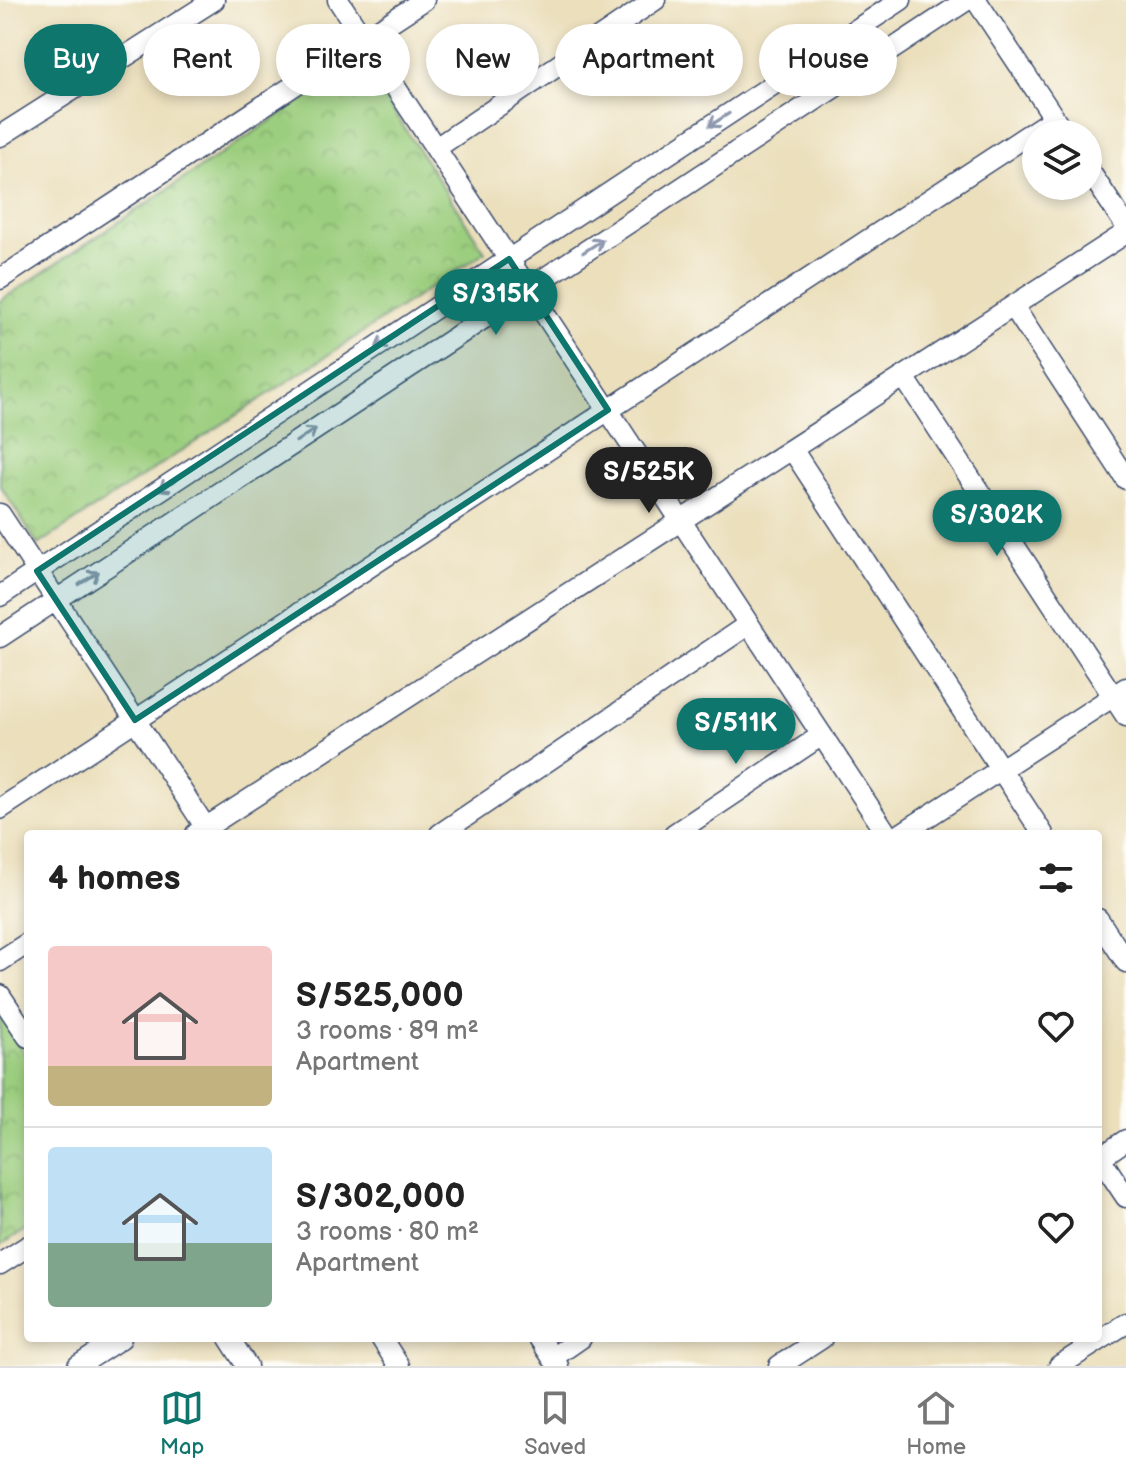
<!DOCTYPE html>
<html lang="en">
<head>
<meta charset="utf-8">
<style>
  body { margin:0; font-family:"Balsamiq Sans",sans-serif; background:#f2f2f2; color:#222; height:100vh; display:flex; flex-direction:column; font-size:30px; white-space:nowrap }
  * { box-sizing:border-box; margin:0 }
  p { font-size:26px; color:#767676 }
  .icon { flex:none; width:44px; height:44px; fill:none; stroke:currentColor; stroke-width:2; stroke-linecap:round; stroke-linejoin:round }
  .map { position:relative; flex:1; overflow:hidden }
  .sheet { position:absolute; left:24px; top:830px; width:1078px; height:512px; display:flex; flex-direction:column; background:#fff; border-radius:8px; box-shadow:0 4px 12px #0003 }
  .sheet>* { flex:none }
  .top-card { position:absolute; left:24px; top:24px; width:1078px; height:72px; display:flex; gap:16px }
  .controls { position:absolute; left:1022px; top:120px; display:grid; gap:16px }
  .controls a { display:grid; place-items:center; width:80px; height:80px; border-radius:50%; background:#fff; box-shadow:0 4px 12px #0003; font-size:40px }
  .price { position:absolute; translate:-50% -68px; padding:0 18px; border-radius:28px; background:#0f766e; color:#fff; font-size:26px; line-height:52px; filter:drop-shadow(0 2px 4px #0008) }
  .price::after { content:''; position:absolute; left:50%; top:48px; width:24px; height:18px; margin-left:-12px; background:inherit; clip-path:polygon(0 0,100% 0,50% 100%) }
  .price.active { background:#222; color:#fff }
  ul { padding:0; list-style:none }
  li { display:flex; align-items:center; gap:24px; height:200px; padding:0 24px }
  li+li { border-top:2px solid #e0e0e0 }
  li span { display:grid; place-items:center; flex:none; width:224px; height:160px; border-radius:8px; color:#555 }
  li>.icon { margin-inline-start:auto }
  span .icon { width:96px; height:96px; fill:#fffc; stroke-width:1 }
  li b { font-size:34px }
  h2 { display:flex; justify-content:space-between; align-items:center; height:96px; padding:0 24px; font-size:34px }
  .chip { padding:0 28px; border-radius:36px; background:#fff; box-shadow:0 4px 12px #0003; font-size:28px; line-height:72px }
  .chip.active { background:#0f766e; color:#fff }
  .dock { display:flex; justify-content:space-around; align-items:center; height:112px; border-top:2px solid #e0e0e0; background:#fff; font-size:22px; color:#767676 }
  .dock a { display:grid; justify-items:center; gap:4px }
  .dock .active { color:#0f766e }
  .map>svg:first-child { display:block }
  .park { fill:url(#park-crowns); stroke:#5b7e6e; stroke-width:2 }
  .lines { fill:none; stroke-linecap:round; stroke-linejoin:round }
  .minor-casing { stroke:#3a496c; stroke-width:23 }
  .minor { stroke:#fff; stroke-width:20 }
  .oneway { stroke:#8d97ae }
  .marked { fill:#0f766e; fill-opacity:0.2; stroke:#0f766e; stroke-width:6; stroke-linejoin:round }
</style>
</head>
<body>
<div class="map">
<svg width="1126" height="1366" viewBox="0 0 1126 1366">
  <defs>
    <pattern id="park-crowns" width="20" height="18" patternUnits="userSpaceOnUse" patternTransform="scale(2)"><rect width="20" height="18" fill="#9bce7e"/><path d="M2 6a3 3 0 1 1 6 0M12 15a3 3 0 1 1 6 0" fill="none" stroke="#85b16f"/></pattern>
  </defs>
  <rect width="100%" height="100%" fill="#fdfcf7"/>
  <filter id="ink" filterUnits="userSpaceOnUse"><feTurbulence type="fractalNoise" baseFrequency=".0125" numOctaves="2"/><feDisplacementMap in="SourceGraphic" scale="16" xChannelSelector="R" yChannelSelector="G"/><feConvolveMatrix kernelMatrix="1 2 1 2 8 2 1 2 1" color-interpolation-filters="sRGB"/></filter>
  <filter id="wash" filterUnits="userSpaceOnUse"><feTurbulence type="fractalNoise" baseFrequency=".006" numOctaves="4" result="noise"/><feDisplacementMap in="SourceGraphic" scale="32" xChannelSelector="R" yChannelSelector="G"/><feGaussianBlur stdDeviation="1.8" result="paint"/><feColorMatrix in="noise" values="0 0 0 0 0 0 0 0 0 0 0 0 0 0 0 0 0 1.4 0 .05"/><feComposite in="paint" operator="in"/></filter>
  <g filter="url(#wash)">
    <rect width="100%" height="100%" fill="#ebdfbc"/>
    <path class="park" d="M 361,61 L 485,252 L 38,545 L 0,485 L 0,301 Z
      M 0,1015 L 28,1059 L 28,1228 L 0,1246 Z"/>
  </g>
  <g filter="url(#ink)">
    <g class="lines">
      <g class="minor-casing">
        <path id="minor" d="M 338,0 L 887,834
          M 976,0 L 1065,134
          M 0,136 L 214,0
          M 436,148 L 655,0
          M 1088,169 L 1126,226
          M 0,279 L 424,0
          M 1013,306 L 1126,479
          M 904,377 L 1126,716
          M 792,449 L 1043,834
          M 0,514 L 210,834
          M 0,596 L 901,0
          M 0,637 L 967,0
          M 0,809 L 1054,118
          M 196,834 L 1126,233
          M 440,834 L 749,624
          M 674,834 L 822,735
          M 901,834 L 1126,688
          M 1098,919 L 1126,962
          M 0,961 L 28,943
          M 0,995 L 28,1037
          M 1098,1155 L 1126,1197
          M 1098,1159 L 1126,1140
          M 0,1264 L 28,1246
          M 229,1338 L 247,1366
          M 381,1338 L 399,1366
          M 539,1338 L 558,1366
          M 552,1358 L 581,1338
          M 78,1366 L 121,1338
          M 779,1366 L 822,1338
          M 1059,1366 L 1126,1323"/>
      </g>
      <use href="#minor" class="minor"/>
    </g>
    <defs><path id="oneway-shaft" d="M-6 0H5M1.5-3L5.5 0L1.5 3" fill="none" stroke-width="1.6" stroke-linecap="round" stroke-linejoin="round" transform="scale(2)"/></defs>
    <g class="oneway">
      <use href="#oneway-shaft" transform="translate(719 120) rotate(147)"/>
      <use href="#oneway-shaft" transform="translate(593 246) rotate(-33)"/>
      <use href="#oneway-shaft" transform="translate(386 341) rotate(147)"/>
      <use href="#oneway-shaft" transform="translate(306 435) rotate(-33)"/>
      <use href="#oneway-shaft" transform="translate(169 484) rotate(147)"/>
      <use href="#oneway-shaft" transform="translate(89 578) rotate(-33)"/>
    </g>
  </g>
  <path class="marked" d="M 509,259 L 608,410 L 135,720 L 37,571 Z"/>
</svg>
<div class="controls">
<a><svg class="icon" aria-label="layers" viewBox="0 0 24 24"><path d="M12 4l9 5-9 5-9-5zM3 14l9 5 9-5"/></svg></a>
</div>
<b class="price" style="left:496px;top:337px">S/315K</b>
<b class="price active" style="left:649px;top:515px">S/525K</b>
<b class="price" style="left:997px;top:558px">S/302K</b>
<b class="price" style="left:736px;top:766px">S/511K</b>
<div class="top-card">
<a class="chip active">Buy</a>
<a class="chip">Rent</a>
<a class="chip">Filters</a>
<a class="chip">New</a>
<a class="chip">Apartment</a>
<a class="chip">House</a>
</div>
<section class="sheet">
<h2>4 homes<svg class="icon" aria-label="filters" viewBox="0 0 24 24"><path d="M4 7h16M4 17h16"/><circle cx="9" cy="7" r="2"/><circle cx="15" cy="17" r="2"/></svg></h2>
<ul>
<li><span style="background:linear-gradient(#f6c9c9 75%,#c2b280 0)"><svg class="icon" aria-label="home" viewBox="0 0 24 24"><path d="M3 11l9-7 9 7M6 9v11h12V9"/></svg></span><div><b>S/525,000</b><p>3 rooms · 89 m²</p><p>Apartment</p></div><svg class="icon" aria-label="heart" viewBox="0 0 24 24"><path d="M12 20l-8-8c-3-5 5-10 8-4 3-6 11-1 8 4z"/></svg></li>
<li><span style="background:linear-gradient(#bfe0f5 60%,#7fa58c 0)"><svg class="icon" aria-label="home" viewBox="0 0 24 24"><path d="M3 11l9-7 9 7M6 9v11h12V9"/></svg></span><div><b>S/302,000</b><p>3 rooms · 80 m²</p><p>Apartment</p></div><svg class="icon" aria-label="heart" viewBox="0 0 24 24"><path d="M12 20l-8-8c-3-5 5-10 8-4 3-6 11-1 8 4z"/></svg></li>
</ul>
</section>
</div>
<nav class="dock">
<a class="active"><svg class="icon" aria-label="map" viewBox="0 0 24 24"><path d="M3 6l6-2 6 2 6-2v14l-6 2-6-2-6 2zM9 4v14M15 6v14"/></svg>Map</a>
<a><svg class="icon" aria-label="saved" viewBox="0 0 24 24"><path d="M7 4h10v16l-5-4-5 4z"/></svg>Saved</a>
<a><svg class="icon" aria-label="home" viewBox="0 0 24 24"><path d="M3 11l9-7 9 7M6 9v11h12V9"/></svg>Home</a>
</nav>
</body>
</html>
